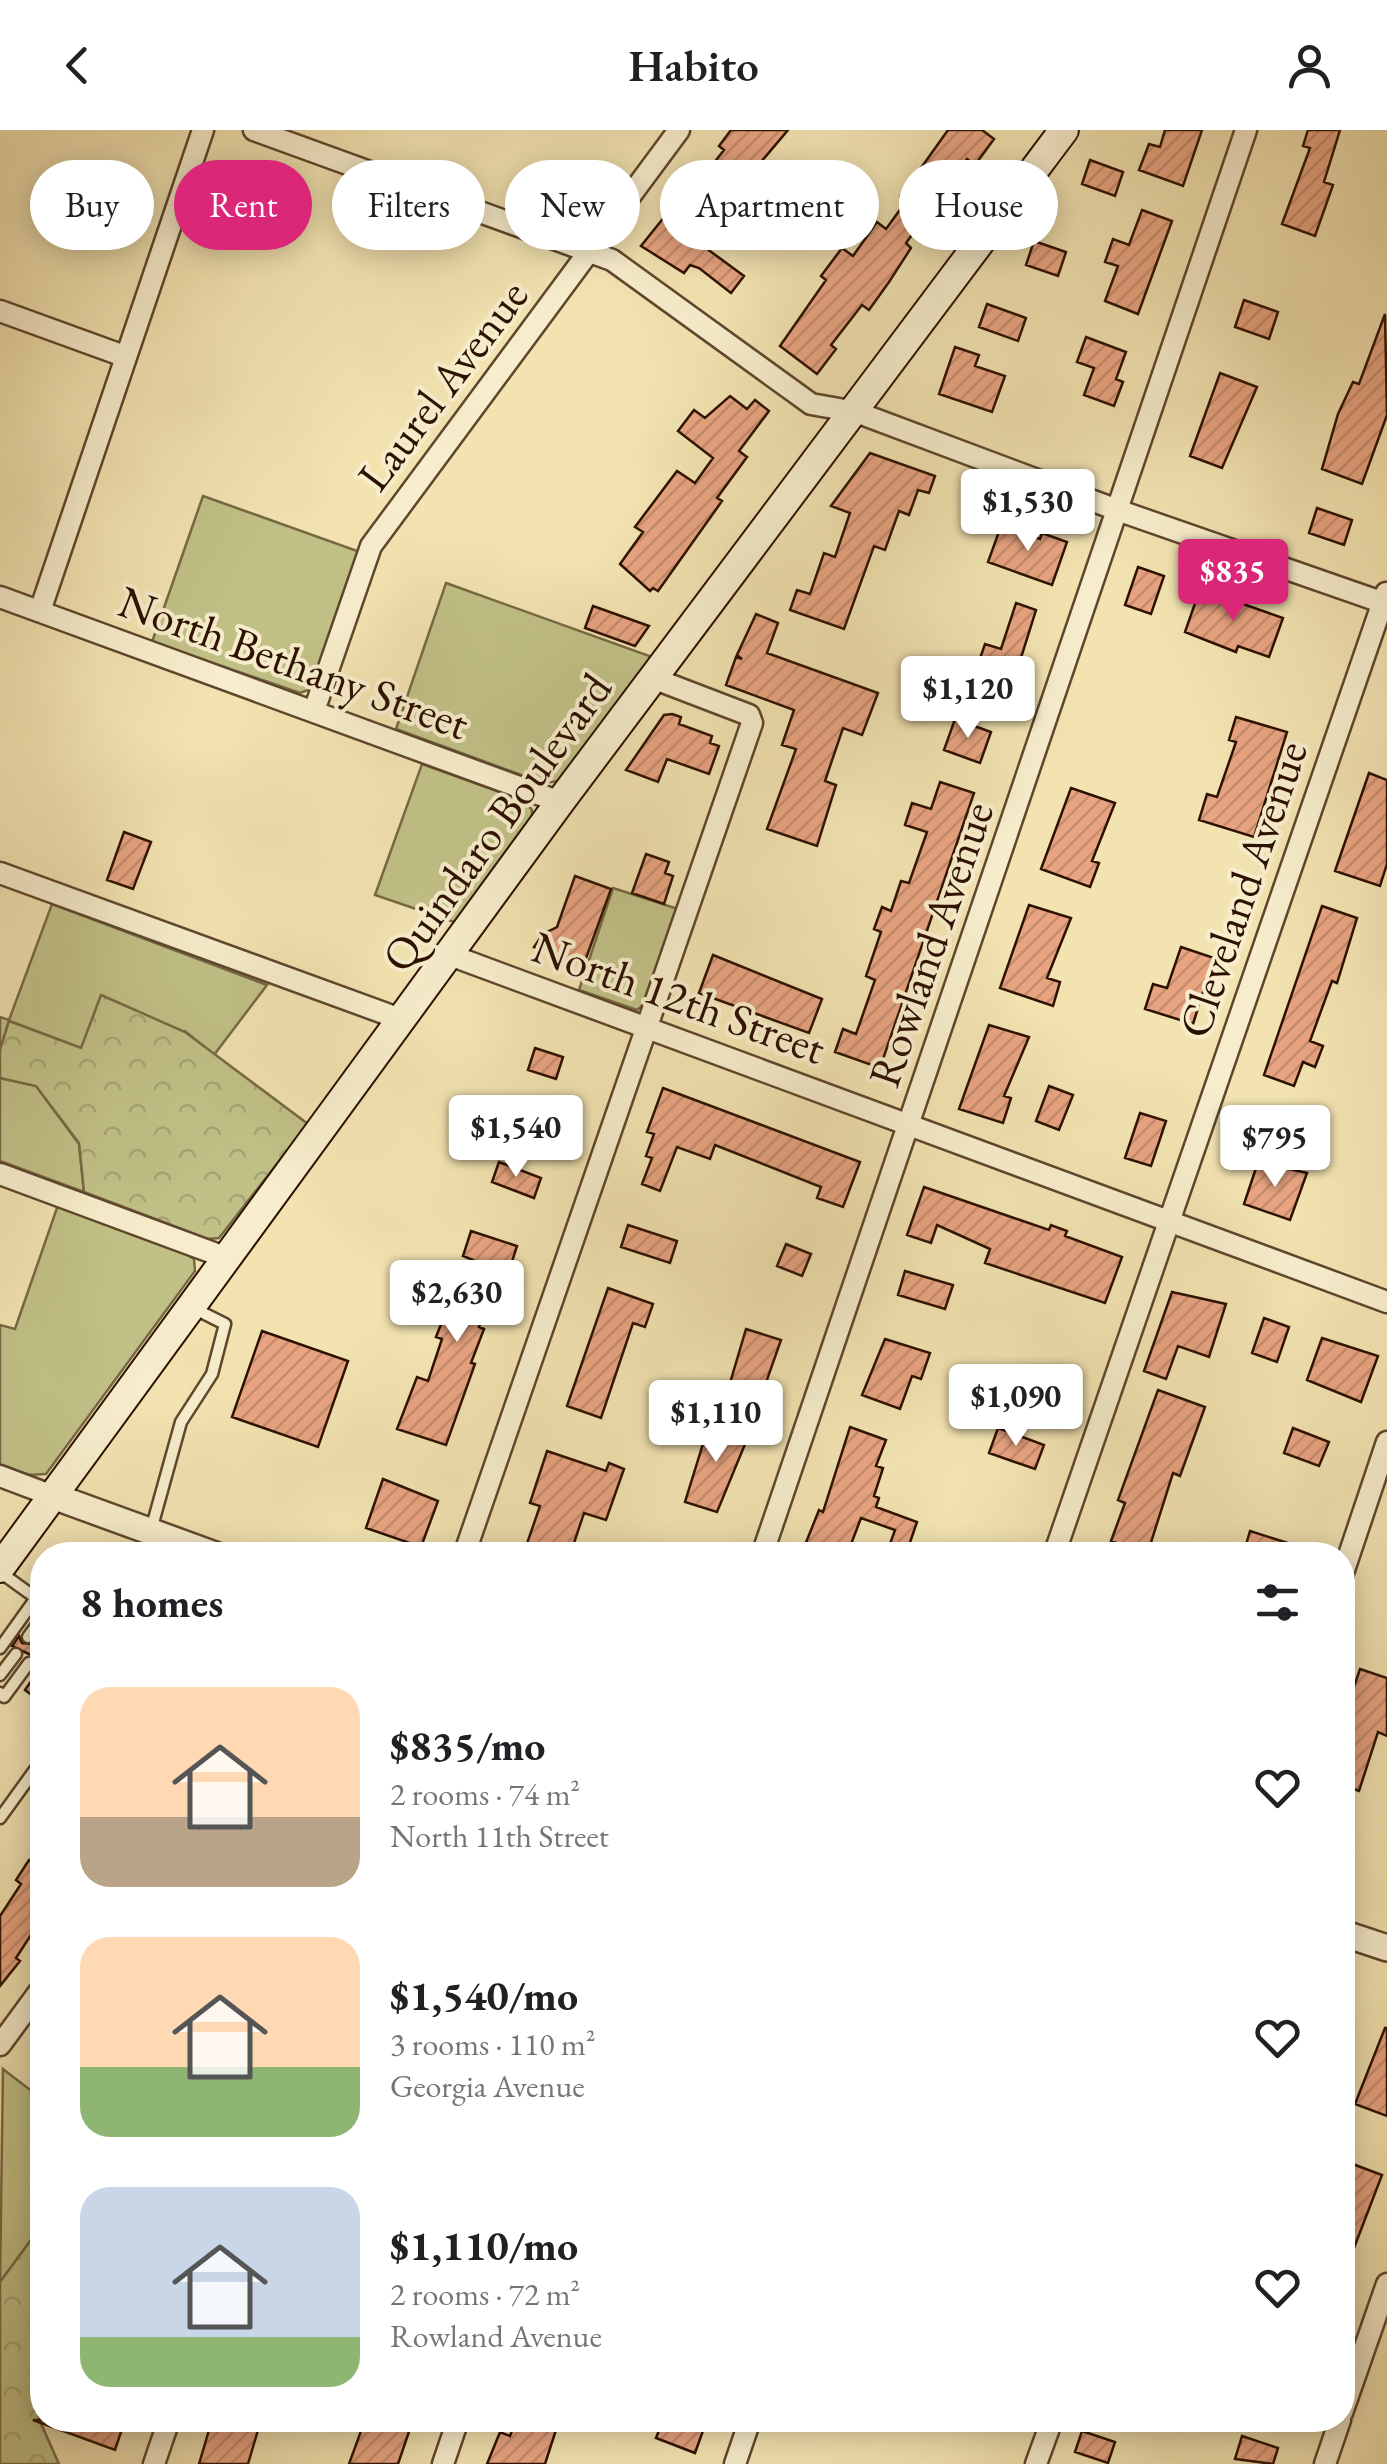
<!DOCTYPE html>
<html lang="en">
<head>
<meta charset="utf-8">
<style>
  body { margin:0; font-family:"EB Garamond",serif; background:#f6f6f6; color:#202124; height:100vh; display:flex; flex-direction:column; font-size:38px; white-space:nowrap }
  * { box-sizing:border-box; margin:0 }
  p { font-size:32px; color:#757577 }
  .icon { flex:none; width:55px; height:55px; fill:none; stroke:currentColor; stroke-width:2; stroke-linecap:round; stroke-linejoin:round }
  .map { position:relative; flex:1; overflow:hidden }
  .side { position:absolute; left:30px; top:1412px; width:1325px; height:890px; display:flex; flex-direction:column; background:#fff; border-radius:40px; box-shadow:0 5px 25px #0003 }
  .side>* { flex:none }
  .banner { position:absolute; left:30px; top:30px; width:1328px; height:90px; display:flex; gap:20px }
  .price { position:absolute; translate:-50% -85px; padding:0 22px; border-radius:10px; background:#fff; color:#222; font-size:32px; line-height:65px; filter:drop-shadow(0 2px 5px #0008) }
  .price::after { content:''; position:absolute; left:50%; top:60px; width:30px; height:22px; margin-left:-15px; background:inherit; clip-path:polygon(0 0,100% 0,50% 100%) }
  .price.selected { background:#db2777; color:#fff }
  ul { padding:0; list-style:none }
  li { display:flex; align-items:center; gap:30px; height:250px; padding:0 50px }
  li span { display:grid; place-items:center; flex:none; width:280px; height:200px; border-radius:30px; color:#555 }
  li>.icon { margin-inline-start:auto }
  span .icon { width:120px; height:120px; fill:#fffc; stroke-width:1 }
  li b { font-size:42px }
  h2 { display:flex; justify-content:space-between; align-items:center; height:120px; padding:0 50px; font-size:42px }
  .tag { padding:0 35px; border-radius:45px; background:#fff; box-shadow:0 5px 25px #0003; font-size:35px; line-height:90px }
  .tag.selected { background:#db2777; color:#fff }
  header { display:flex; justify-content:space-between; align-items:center; height:130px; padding:0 50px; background:#fff; font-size:45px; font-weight:600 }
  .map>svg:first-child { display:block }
  .green { fill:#c1c187; stroke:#776944; stroke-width:2.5 }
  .forest { fill:url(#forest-crowns); stroke:#776944; stroke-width:2.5 }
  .building { fill:url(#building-hatch); stroke:#2d1100; stroke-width:2.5 }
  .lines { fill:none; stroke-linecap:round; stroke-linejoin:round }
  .service-casing { stroke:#5e462c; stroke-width:15 }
  .minor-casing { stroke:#5e462c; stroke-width:25 }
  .tertiary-casing { stroke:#5e462c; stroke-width:30 }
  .secondary-casing { stroke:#2d1100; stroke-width:32 }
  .service { stroke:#f7edcc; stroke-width:10 }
  .minor { stroke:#f7edcc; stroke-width:20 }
  .tertiary { stroke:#f7edcc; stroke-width:25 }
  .secondary { stroke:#f7edcc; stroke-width:28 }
  .labels { text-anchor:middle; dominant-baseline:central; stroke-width:8; stroke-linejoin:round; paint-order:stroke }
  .street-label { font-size:45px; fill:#2d1100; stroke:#f7edcc }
</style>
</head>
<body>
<header><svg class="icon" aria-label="back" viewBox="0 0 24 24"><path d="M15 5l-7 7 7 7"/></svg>Habito<svg class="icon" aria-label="person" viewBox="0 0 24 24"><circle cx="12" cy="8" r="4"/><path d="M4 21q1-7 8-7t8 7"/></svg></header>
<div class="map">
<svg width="1387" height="2334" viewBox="0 0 1387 2334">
  <defs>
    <pattern id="forest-crowns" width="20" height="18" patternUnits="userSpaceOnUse" patternTransform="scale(2.5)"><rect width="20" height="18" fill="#c1c187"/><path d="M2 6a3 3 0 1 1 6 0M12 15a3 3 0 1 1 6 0" fill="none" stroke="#a6a573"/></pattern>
    <pattern id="building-hatch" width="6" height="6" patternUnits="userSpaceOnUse" patternTransform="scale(2.5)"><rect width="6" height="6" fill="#e8a481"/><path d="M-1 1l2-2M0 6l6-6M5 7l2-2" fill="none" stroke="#c78c6e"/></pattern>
  </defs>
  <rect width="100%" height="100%" fill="#f2e3b1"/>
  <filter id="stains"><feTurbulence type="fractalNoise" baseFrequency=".002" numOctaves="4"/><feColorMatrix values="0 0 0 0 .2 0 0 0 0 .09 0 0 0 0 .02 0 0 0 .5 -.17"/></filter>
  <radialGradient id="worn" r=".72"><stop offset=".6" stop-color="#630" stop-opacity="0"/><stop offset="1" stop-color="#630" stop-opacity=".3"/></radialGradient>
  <path class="green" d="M 203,366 L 360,422 L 311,559 L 300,563 L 152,512 Z
    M 446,453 L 655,528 L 560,651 L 543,653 L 396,599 Z
    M 422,634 L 525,671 L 532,680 L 532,689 L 457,793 L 375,765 Z
    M 613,758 L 678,779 L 643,875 L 637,880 L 579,860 Z
    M 52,774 L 267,855 L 214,925 L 185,901 L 81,918 L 9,891 L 0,920 L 0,887 L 9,890 Z
    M 0,948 L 36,956 L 79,1014 L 84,1062 L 0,1031 Z
    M 58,1075 L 183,1122 L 194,1129 L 195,1141 L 46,1344 L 28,1345 L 0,1335 L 0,1195 L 15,1199 Z
    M 3,1939 L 42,1969 L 42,2095 L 0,2152 Z"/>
  <path class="forest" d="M 101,865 L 185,902 L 308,994 L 219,1108 L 208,1109 L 84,1062 L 79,1013 L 36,956 L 0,948 L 0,920 L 9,891 L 81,918 Z
    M 42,2095 L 39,2289 L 59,2334 L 0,2334 L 0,2152 Z"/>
  <path class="building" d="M 731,0 L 788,0 L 695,110 L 744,146 L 731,163 L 699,138 L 690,135 L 684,143 L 641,116 L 665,86 L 669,90 L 724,20 L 719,16 Z
    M 948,0 L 982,0 L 994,9 L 975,35 L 967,29 L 906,113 L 911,118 L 889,152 L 869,180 L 862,175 L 831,215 L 836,219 L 817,244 L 780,216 L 826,150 L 821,146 L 842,118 L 853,126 L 877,92 L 886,99 L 907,70 L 901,66 Z
    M 1165,0 L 1202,0 L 1183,56 L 1139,40 L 1149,14 L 1160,17 Z
    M 1308,0 L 1340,0 L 1324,52 L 1333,55 L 1315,106 L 1282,94 L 1310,18 L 1303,16 Z
    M 1090,30 L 1123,42 L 1115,66 L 1082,54 Z
    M 795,72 L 815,86 L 802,103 L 783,88 Z
    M 1142,80 L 1172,91 L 1138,184 L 1105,171 L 1118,136 L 1105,132 L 1113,109 L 1129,115 Z
    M 1034,111 L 1066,122 L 1058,146 L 1026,135 Z
    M 1244,170 L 1278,182 L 1269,209 L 1235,197 Z
    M 987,174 L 1026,188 L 1018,211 L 979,197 Z
    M 1385,184 L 1387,285 L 1362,354 L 1322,339 L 1338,284 L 1353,252 L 1359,254 Z
    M 1086,207 L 1126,222 L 1116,249 L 1123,252 L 1114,276 L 1084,265 L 1094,238 L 1077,232 Z
    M 955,217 L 979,225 L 975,236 L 1005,246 L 992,282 L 939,264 Z
    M 1220,243 L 1257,257 L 1222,338 L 1190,326 Z
    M 730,266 L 747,279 L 755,270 L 769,281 L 739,321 L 747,327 L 717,368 L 722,371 L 658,461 L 653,458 L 650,461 L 620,434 L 643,402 L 635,397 L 677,341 L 695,353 L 713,328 L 678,301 L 694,280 L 705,288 Z
    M 870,323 L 935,346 L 929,363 L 918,360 L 909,385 L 899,381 L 885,420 L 874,416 L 844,499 L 790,480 L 797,460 L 810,464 L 824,423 L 835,427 L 850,383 L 831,376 Z
    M 1317,378 L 1352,390 L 1344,415 L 1309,403 Z
    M 1001,396 L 1040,409 L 1042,403 L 1067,412 L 1052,455 L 988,432 Z
    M 1138,437 L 1164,446 L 1151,484 L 1125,475 Z
    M 1200,459 L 1283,488 L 1269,527 L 1238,516 L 1236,522 L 1185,502 Z
    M 1016,473 L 1036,480 L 1014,550 L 977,537 L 985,514 L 1001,519 Z
    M 593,476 L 649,496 L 635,516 L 585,498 Z
    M 756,484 L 778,493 L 767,523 L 878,563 L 862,605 L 843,598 L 825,651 L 836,655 L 817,716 L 767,699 L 796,619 L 782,615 L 794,580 L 726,555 L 736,527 L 742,529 L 737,525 Z
    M 672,584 L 681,587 L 679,594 L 712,606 L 710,613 L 719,616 L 709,644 L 667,629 L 658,652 L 626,640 L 664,585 Z
    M 1236,587 L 1287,602 L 1254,707 L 1199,690 L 1207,664 L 1217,667 L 1236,612 L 1229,610 Z
    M 955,589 L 991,602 L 980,633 L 944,620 Z
    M 1369,643 L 1387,650 L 1387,734 L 1380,756 L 1335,741 Z
    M 940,652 L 974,663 L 880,938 L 835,922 L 843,899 L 856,904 L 875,850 L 866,846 L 881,802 L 874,799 L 882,777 L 891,781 L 901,751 L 909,753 L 927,702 L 905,695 L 912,673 L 931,679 Z
    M 1071,658 L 1115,673 L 1092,731 L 1099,733 L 1090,757 L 1041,739 Z
    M 124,702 L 151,712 L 133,759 L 107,750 Z
    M 646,724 L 669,732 L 665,743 L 673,746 L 664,774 L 632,763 Z
    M 575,746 L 611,759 L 584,834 L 534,817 L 543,804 L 557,797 Z
    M 1029,775 L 1071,788 L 1047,848 L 1060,852 L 1053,876 L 1000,858 Z
    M 1322,776 L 1357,788 L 1337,853 L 1332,851 L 1310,911 L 1323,916 L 1315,937 L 1303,932 L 1294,956 L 1264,945 Z
    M 1181,817 L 1220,830 L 1211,854 L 1206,853 L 1193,894 L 1145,879 L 1153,854 L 1167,858 Z
    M 713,825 L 822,869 L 809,903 L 699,863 Z
    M 989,895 L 1029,907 L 1004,966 L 1011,968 L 1003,993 L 959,979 Z
    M 535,918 L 563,927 L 556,949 L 528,940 Z
    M 1049,956 L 1073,965 L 1059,1000 L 1036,991 Z
    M 663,958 L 860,1032 L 843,1077 L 817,1068 L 821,1057 L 715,1015 L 710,1029 L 677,1017 L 660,1061 L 642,1054 L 652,1028 L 646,1026 L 654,1004 L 647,1002 Z
    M 529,976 L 564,990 L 556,1013 L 520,1000 Z
    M 1140,983 L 1166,991 L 1151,1036 L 1125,1028 Z
    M 499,1032 L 541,1048 L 534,1068 L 492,1052 Z
    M 1258,1032 L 1307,1043 L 1290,1090 L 1244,1074 Z
    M 924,1057 L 1049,1100 L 1051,1095 L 1067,1101 L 1065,1106 L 1122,1127 L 1105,1173 L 985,1133 L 990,1119 L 937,1095 L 931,1113 L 907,1105 Z
    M 628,1095 L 677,1111 L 670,1133 L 621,1117 Z
    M 471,1101 L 517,1116 L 509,1141 L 501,1138 L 479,1197 L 484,1199 L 471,1233 L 475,1234 L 446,1315 L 397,1299 L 417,1247 L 428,1251 L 442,1209 L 436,1207 L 445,1184 L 452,1186 L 473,1130 L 463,1126 Z
    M 786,1114 L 811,1124 L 802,1146 L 777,1136 Z
    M 905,1141 L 953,1155 L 945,1179 L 898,1165 Z
    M 608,1158 L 653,1174 L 645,1197 L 633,1193 L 601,1288 L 567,1276 Z
    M 1172,1162 L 1226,1174 L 1209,1227 L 1178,1216 L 1166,1249 L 1144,1241 Z
    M 1264,1188 L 1289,1197 L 1277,1232 L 1252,1223 Z
    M 746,1199 L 781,1210 L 762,1264 L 730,1253 Z
    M 262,1201 L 348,1231 L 318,1317 L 232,1287 Z
    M 1322,1208 L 1378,1226 L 1361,1272 L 1307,1250 Z
    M 885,1209 L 930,1223 L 921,1249 L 912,1246 L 900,1279 L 862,1265 Z
    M 1158,1260 L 1205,1277 L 1180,1346 L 1173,1343 L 1147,1425 L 1111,1411 L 1125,1373 L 1118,1370 Z
    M 711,1288 L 750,1302 L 717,1382 L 685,1372 Z
    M 850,1297 L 886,1310 L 876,1336 L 883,1338 L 874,1366 L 879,1368 L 876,1377 L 917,1392 L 907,1421 L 890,1414 L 895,1400 L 861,1388 L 850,1417 L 842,1414 L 838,1425 L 801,1425 L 819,1380 L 823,1382 Z
    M 998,1298 L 1044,1315 L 1035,1339 L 989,1323 Z
    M 1293,1298 L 1329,1312 L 1319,1336 L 1284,1323 Z
    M 547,1321 L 606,1341 L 609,1333 L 624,1339 L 606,1390 L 584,1383 L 570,1425 L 523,1425 L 540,1376 L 530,1373 Z
    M 383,1349 L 438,1371 L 421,1417 L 366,1398 Z
    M 1250,1401 L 1316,1422 L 1316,1425 L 1243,1425 Z
    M 19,1506 L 22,1513 L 33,1514 L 34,1522 L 42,1526 L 42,1573 L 25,1560 L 39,1540 L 35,1527 L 12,1516 Z
    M 1360,1539 L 1387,1548 L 1387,1606 L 1378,1602 L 1359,1661 L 1342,1655 L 1342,1592 Z
    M 29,1730 L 42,1739 L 42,1788 L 16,1828 L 20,1831 L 0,1856 L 0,1786 L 21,1754 L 16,1750 Z
    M 1385,1898 L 1387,1898 L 1387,1986 L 1355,1974 Z
    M 1342,2030 L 1382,2045 L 1344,2144 L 1342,2144 Z
    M 33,2290 L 106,2290 L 123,2296 L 115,2320 Z
    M 212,2290 L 261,2290 L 248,2334 L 199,2334 Z
    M 365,2290 L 413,2290 L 398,2334 L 349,2334 Z
    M 516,2290 L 556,2300 L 545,2334 L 487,2334 L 500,2302 L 510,2306 Z
    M 663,2290 L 683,2290 L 704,2298 L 695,2323 L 656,2308 Z
    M 1082,2301 L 1115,2312 L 1108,2333 L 1075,2322 Z
    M 1242,2306 L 1278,2318 L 1273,2334 L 1235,2329 Z"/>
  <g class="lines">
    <g class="service-casing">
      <path id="service" d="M 151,1400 L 181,1292 L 212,1244 L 225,1194 L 193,1178
        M 0,1442 L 36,1468 L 0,1518
        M 28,1507 L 42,1488
        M 41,1517 L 42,1514
        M 0,1545 L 16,1524
        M 0,1563 L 4,1567 L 29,1533
        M 0,1688 L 42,1630"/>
    </g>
    <g class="minor-casing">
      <path id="minor" d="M 254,0 L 612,130 L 811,274 L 856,282 L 1120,381 L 1387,474
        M 0,181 L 124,226
        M 0,467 L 560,672
        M 40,481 L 203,0
        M 314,581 L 371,416 L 679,0
        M 0,743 L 403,890
        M 450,825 L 1387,1172
        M 0,1044 L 227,1128
        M 0,1346 L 53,1366
        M 464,1425 L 752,593 L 749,585 L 655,549
        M 762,1425 L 1246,0
        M 1054,1425 L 1386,463
        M 1342,1446 L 1387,1312
        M 0,1915 L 42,1858
        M 1342,2283 L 1387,2154
        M 154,2334 L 169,2290
        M 443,2334 L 458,2290
        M 735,2334 L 750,2290
        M 1036,2334 L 1052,2290
        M 1325,2334 L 1340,2290"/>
    </g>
    <g class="tertiary-casing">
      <path id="tertiary" d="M 53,1366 L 215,1425
        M 1342,1803 L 1387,1818"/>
    </g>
    <g class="secondary-casing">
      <path id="secondary" d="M 0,1438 L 560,672 L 1064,0"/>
    </g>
    <use href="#service" class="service"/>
    <use href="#minor" class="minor"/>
    <use href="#tertiary" class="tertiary"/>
    <use href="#secondary" class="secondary"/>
  </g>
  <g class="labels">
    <g class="street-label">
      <text transform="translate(442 255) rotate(-53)">Laurel Avenue</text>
      <text transform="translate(294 532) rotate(20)">North Bethany Street</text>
      <text transform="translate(496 692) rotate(-54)">Quindaro Boulevard</text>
      <text transform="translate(1242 759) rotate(-71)">Cleveland Avenue</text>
      <text transform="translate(930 814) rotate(-71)">Rowland Avenue</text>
      <text transform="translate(679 867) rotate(20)">North 12th Street</text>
    </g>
  </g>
  <rect width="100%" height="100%" filter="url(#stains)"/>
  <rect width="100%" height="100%" fill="url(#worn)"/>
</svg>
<b class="price" style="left:1028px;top:424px">$1,530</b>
<b class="price selected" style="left:1233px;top:494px">$835</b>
<b class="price" style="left:968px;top:611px">$1,120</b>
<b class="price" style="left:516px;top:1050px">$1,540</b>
<b class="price" style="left:1275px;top:1060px">$795</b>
<b class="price" style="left:457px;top:1215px">$2,630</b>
<b class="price" style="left:1016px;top:1319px">$1,090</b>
<b class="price" style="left:716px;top:1335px">$1,110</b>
<div class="banner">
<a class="tag">Buy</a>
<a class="tag selected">Rent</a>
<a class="tag">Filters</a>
<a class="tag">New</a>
<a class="tag">Apartment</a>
<a class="tag">House</a>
</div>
<section class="side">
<h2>8 homes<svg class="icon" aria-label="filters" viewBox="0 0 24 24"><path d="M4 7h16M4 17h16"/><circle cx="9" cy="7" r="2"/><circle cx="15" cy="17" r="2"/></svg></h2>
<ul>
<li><span style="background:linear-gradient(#ffd9b3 65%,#b9a48a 0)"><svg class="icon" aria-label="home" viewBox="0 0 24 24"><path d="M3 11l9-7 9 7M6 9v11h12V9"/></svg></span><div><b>$835/mo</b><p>2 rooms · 74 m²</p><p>North 11th Street</p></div><svg class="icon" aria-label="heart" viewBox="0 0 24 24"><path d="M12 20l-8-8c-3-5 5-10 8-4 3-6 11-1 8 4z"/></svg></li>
<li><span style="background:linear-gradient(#ffd9b3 65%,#8fb573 0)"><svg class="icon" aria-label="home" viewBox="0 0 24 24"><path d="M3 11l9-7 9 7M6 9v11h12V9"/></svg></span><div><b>$1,540/mo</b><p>3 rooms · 110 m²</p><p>Georgia Avenue</p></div><svg class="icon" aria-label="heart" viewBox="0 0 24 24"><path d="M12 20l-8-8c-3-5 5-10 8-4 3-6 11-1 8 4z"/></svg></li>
<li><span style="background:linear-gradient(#c9d6e8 75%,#8fb573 0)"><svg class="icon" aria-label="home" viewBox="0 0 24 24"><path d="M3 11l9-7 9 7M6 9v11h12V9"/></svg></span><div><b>$1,110/mo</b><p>2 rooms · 72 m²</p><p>Rowland Avenue</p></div><svg class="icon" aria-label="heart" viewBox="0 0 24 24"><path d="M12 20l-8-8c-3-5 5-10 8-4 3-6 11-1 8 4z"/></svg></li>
</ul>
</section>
</div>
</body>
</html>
